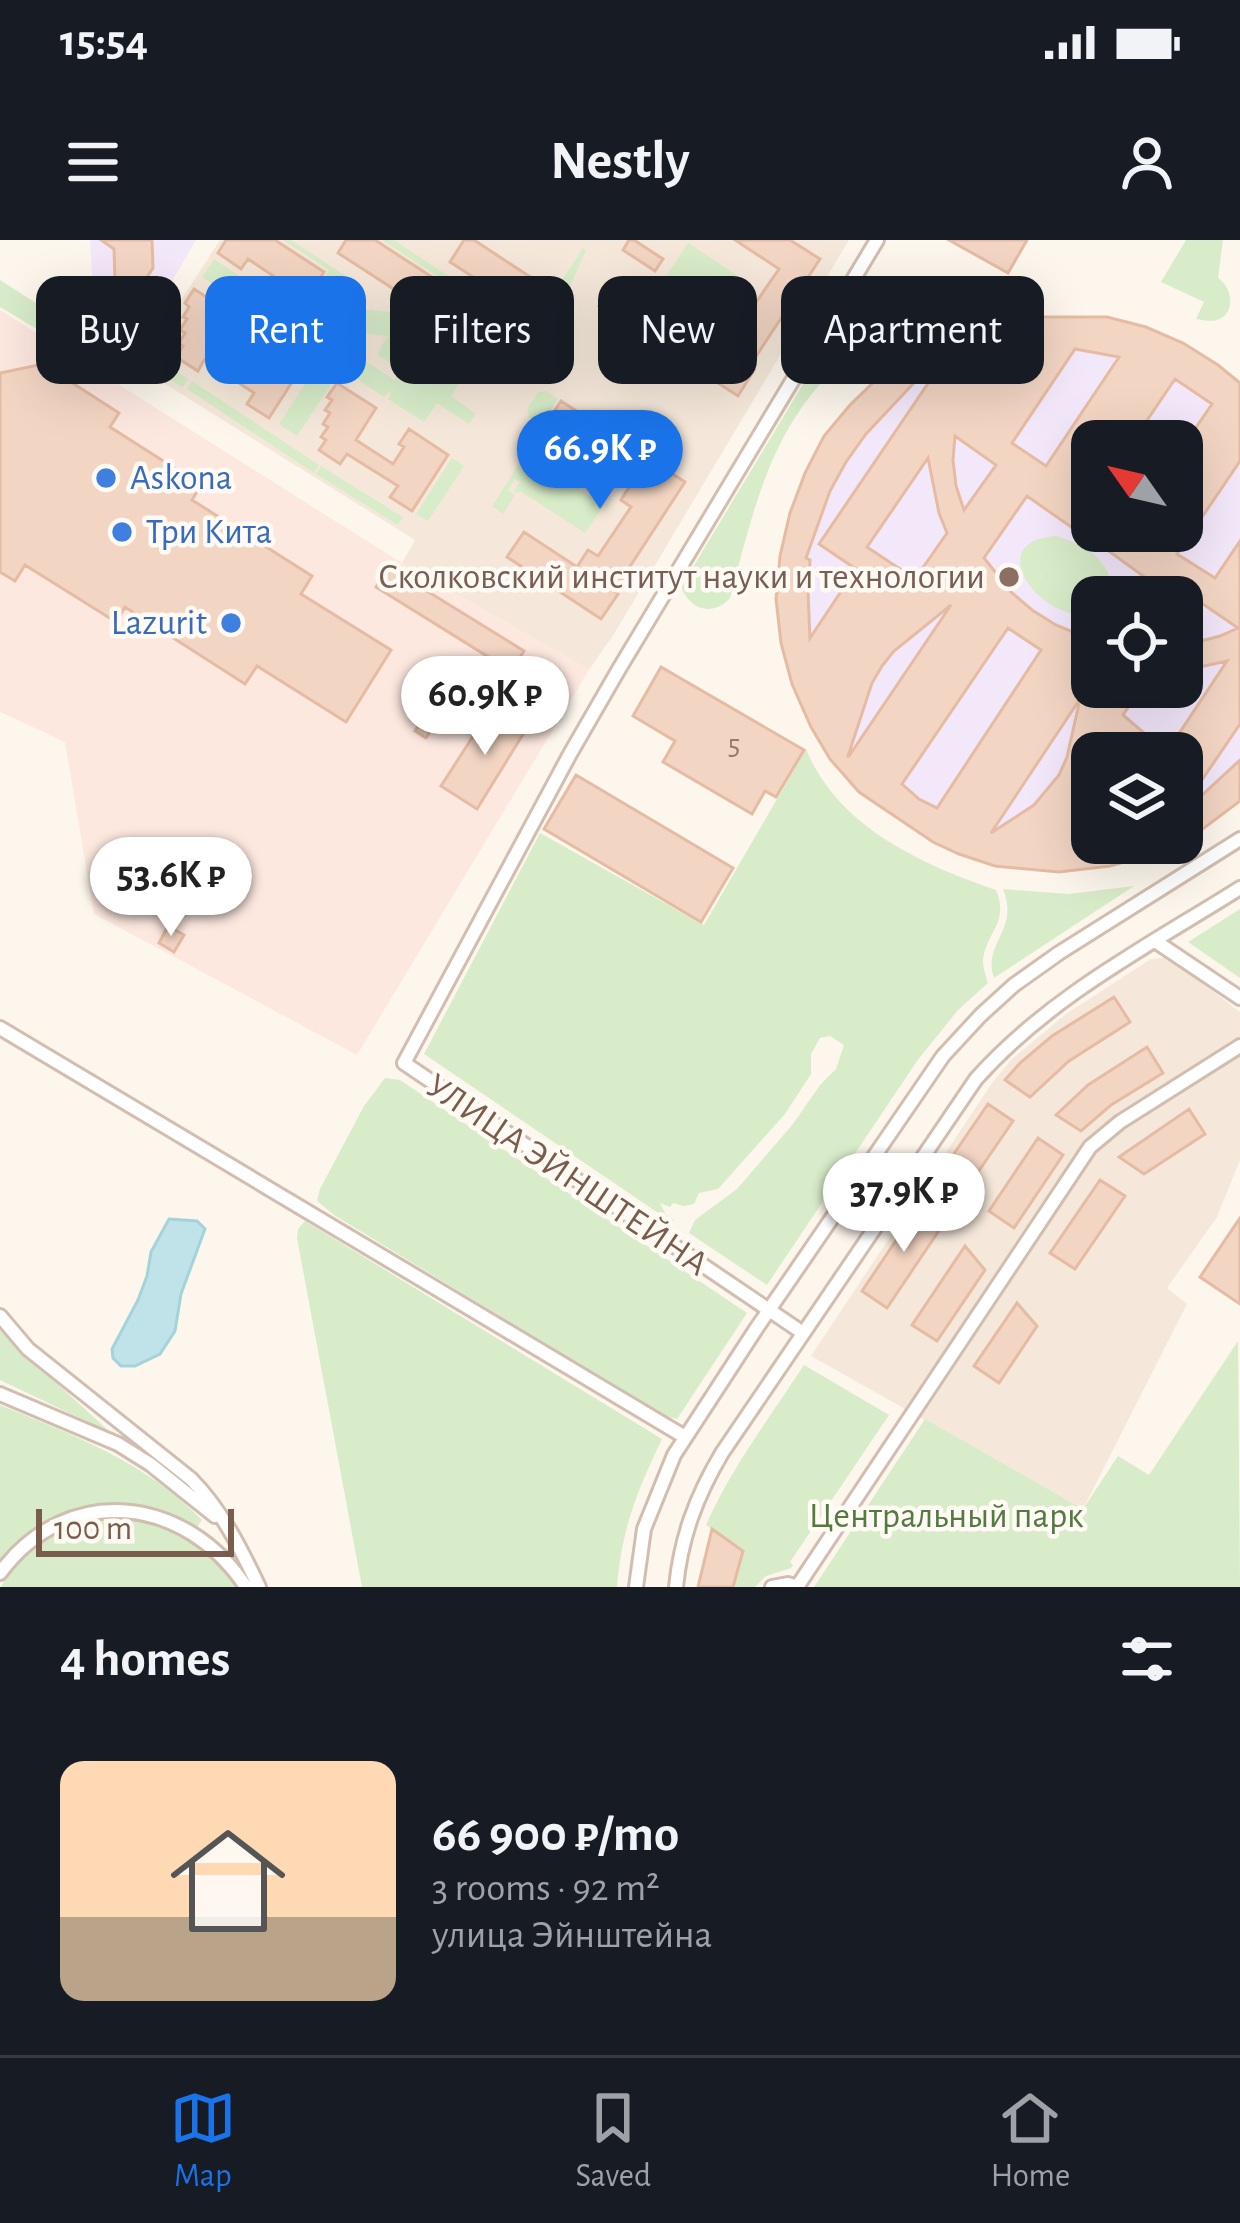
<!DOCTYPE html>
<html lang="en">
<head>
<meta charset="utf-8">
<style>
  body { margin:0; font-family:"Alegreya Sans",sans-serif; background:#242831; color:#f1f3f6; height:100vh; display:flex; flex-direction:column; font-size:45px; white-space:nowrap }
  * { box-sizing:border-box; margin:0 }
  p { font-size:39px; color:#9ea1a6 }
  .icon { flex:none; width:66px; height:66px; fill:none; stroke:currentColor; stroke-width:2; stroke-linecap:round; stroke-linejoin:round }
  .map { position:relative; height:1347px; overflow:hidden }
  .side { display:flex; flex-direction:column; background:#171b24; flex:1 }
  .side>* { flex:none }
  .hud { position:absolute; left:36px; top:36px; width:1170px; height:108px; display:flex; gap:24px }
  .needle { width:78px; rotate:304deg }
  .controls { position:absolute; left:1071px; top:180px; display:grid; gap:24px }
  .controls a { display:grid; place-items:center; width:132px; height:132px; border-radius:24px; background:#171b24; box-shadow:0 12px 48px #0002; font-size:60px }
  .scale { position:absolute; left:36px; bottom:30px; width:198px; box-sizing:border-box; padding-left:12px; border:6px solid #7a5c4d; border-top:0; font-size:33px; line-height:42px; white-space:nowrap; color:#7a5c4d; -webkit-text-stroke:9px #fffaf3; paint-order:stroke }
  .price { position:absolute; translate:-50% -102px; padding:0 27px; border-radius:42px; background:#fff; color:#222; font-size:39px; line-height:78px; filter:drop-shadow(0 3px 6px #0008) }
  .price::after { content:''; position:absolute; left:50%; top:72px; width:36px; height:27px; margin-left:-18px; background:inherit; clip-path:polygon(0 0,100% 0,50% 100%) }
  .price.active { background:#1a73e8; color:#fff }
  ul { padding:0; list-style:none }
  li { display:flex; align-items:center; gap:36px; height:300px; padding:0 60px }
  li span { display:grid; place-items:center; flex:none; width:336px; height:240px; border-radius:24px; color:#555 }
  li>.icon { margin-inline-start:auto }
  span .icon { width:144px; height:144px; fill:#fffc; stroke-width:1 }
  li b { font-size:51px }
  h2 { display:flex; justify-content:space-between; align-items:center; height:144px; padding:0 60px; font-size:51px }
  .tag { padding:0 42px; border-radius:24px; background:#171b24; box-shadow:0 12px 48px #0002; font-size:42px; line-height:108px }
  .tag.active { background:#1a73e8; color:#fff }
  .status { display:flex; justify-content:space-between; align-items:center; height:84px; padding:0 60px; background:#171b24; direction:ltr }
  .status svg { height:33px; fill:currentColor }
  header { display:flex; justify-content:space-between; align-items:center; height:156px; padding:0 60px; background:#171b24; font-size:54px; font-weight:600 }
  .tab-bar { display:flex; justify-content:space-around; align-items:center; height:168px; border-top:3px solid #363941; background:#171b24; font-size:33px; color:#9ea1a6 }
  .tab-bar a { display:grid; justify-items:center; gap:6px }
  .tab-bar .active { color:#1a73e8 }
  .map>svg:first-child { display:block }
  .residential { fill:#f5e8da }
  .commercial { fill:#fde8e0 }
  .education { fill:#f3e8fa; fill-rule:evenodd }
  .green { fill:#d8ecc9; fill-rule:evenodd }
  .water { fill:#bfe3e8; stroke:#a5d3da; stroke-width:3 }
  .building { fill:#f3d5c3; stroke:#e6bba3; stroke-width:3; fill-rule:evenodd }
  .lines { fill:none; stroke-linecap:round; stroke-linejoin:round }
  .street-casing { stroke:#d1beb0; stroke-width:18 }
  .street { stroke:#fff; stroke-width:12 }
  .shop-dot { fill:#3f7fe0; stroke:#fffaf3; stroke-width:4.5 }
  .education-dot { fill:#8d6e63; stroke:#fffaf3; stroke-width:4.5 }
  .labels { text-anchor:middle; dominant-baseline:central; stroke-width:9; stroke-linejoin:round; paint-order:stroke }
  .number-label { font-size:30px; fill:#987a6a }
  .shop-label { font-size:36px; fill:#366cbe; stroke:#fffaf3; text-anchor:start }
  .education-label { font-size:36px; fill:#785e54; stroke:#fffaf3; text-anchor:end }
  .street-label { font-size:36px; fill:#7a5c4d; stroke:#fffaf3 }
  .park-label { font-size:36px; fill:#537a41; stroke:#fffaf3 }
</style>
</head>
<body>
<div class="status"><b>15:54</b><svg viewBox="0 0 49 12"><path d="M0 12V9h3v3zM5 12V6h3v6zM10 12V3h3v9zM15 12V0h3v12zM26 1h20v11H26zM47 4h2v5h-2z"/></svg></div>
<header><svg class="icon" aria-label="menu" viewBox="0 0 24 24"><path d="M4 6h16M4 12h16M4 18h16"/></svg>Nestly<svg class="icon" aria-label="person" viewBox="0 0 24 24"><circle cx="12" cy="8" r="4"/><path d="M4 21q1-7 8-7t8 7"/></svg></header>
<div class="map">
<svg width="1240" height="1347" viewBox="0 0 1240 1347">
  <rect width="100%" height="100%" fill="#fdf6ec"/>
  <path class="residential" d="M 220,0 L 849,0 L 614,394 L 589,430 L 402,323 L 415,300 L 138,127 Z
    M 1168,717 L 1240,772 L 1240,920 L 1217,977 L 1167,1048 L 1187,1064 L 1083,1269 L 811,1116 L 992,843 L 1012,819 L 1066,774 L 1151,719 Z"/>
  <path class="commercial" d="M 0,70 L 402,323 L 589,430 L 357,815 L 94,674 L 65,502 L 0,472 Z"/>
  <path class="education" d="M 90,0 L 196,0 L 136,103 L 109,85 L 97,68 L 93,51 Z
    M 1022,77 L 1107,77 L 1183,103 L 1218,125 L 1240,143 L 1240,561 L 1196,594 L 1182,600 L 1182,513 L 1092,513 L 1092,603 L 1175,603 L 1146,616 L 1110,626 L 1059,632 L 995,626 L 959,614 L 933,602 L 859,552 L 830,519 L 811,487 L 792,444 L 781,403 L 776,359 L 780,316 L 790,273 L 805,233 L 824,196 L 850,165 L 880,136 L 944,98 L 978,86 ZM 1092,201 L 1182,201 L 1182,291 L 1092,291 ZM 1092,357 L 1182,357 L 1182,447 L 1092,447 Z"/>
  <path class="green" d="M 283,0 L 291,0 L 349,38 L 338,55 L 324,54 L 318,50 L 329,30 Z
    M 382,0 L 394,0 L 453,39 L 430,74 L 424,70 L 443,40 Z
    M 1186,0 L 1223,0 L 1218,38 C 1232,47 1237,73 1217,80 C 1211,82 1202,80 1196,79 L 1204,62 L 1161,42 Z
    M 688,3 L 744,40 L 721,75 L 665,38 Z
    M 583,8 L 586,10 L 559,71 L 534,111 L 518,100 L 535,73 L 542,71 Z
    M 214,19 L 241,37 L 266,39 L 278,48 L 214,45 L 202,37 Z
    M 0,40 L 39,65 L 45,80 L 72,100 L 72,110 L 0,67 Z
    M 463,45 L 502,71 L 491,86 L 453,60 Z
    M 868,46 L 878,48 L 891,59 C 897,90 864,102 844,120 C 771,185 754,268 730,358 C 713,377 690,370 681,347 L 859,51 Z
    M 349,68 L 401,73 L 408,77 L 404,85 L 469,128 L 451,156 L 476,174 L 469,184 L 437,163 L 424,182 L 388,159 L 391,154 L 389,151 L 384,157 L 340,127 L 343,122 L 341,120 L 337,125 L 325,117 L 328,111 L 325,110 L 321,115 L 319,114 ZM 362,93 L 388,96 L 377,114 L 401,130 L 395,140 L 351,112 Z
    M 152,110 L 157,114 L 156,118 L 188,139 L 183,147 L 163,136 L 154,138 L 142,131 L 142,127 Z
    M 313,131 L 332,143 L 297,196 L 279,184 Z
    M 192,141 L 319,225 L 314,233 L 187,149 Z
    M 546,151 L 558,159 L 541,185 L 529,177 L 527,169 L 538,152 Z
    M 526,213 L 604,265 L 585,293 L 520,251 L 517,253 L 514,251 L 520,242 L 515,239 L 508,250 L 515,255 L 503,274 L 492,266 Z
    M 452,218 L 464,226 L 428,281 L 416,274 Z
    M 321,226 L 403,277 L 398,285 L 316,234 Z
    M 1057,296 C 1087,306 1114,322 1112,357 L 1092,357 L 1092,375 C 1039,382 980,300 1057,296 Z
    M 806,509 C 838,587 921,624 996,650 C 1010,683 985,693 983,721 C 983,728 986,737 988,743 L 958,770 L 917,821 L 767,1045 L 689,993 L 695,980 L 737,949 L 793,884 L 820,845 L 836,829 L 844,805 L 830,796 L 820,798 L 811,814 L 811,834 L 785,874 L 718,949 L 699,953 L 694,964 L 684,966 L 673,963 L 670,967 L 660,963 L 666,975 L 674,980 L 673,983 L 424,814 L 540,593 L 704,685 Z
    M 1134,646 L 994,738 C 982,704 1020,690 1003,649 L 1069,654 Z
    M 1240,669 L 1240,738 L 1188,702 Z
    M 385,838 L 400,840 L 747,1073 L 677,1179 L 666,1176 L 639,1161 L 334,975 L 317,961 L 320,949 L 364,866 Z
    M 305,981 L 662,1199 C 637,1252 622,1287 617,1347 L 362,1347 L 297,998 L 298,989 Z
    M 0,1091 L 111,1193 L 0,1140 Z
    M 1238,1101 L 1240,1347 L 814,1347 L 925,1179 L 1083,1269 L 1118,1216 L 1149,1235 Z
    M 804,1125 L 889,1175 L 790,1322 L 793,1325 L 791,1328 L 766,1336 L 755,1347 L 734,1347 L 744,1310 L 706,1285 C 731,1228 770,1177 804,1125 Z
    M 0,1165 C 73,1195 146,1222 202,1280 L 197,1287 C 186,1281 175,1274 163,1270 C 104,1251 37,1274 0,1323 Z
    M 106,1278 C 159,1281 211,1296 237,1347 L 1,1347 C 22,1305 62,1287 106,1278 Z"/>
  <path class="water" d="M 169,979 L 197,981 L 205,989 L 181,1054 L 175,1091 L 160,1114 L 135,1126 L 121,1126 L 113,1118 L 112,1109 L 138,1060 L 147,1036 L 151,1012 Z"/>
  <path class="building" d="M 101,0 L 152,0 L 153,28 L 135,55 L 115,41 L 114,9 Z
    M 226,0 L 275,0 L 324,32 L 314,47 L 310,44 L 307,50 L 301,46 L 297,52 L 248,19 L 241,29 L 218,13 Z
    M 346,0 L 375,0 L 438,41 L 428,57 L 424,54 L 420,59 L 415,56 L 412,61 L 338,13 Z
    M 464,0 L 474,0 L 550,50 L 540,65 L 536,63 L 533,68 L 527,64 L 524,70 L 450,22 Z
    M 629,0 L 634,0 L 663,19 L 655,31 L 623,10 Z
    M 735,0 L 790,0 L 820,19 L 749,127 L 754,130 L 738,156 L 599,66 L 616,40 L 724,111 L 738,90 L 733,86 L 739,77 L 744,80 L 779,29 Z
    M 949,0 L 1027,0 L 1008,33 Z
    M 194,49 L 234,75 L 213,106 L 245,127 L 265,96 L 305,122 L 269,178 L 247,164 L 254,153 L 204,120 L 198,131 L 176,117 L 183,106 L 179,103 L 185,93 L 180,90 L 187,79 L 183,77 L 189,67 L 185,63 Z
    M 1022,77 L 1107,77 L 1146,87 L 1183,103 L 1218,125 L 1240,143 L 1240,221 L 1177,314 L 1215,338 L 1240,301 L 1240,484 L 1191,556 L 1182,551 L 1182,513 L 1092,513 L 1092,603 L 1176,603 L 1146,616 L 1110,626 L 1059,632 L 995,626 L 959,614 L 933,602 L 859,552 L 830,519 L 811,487 L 792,444 L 781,403 L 776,359 L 780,316 L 790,273 L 805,233 L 824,196 L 850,165 L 880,136 L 944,98 L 978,86 ZM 1075,109 L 1119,117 L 1046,226 L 1012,203 ZM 926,130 L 933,136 L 819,304 L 856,329 L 810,398 L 808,351 L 810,320 L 806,318 L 830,251 L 846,222 L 866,194 ZM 1175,139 L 1212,164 L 1182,208 L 1182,291 L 1125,291 L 1110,312 L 1157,346 L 1149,357 L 1182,357 L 1182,388 L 1200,362 L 1238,388 L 1220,396 L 1182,406 L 1182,431 L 1227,421 L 1170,507 L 1144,493 L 1123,475 L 1142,447 L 1092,447 L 1092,400 L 1056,385 L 1032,370 L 1011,352 L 984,318 L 1027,256 L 1074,289 L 1092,262 L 1092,201 L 1133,201 ZM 955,196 L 996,225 L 964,270 L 956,246 L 953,220 ZM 928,218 L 939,273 L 947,293 L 915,339 L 867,307 ZM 951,365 L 849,516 L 848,516 L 872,443 L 882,426 L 894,411 ZM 1008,388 L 1041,410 L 937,568 L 919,559 L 902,544 ZM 1080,459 L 1067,517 L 1059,535 L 1034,565 L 991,593 Z
    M 43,124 L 119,173 L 110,187 L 201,245 L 192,260 L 312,336 L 301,354 L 391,410 L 346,482 L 257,426 L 245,444 L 125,367 L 116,382 L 25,325 L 15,341 L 0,332 L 0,133 Z
    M 337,143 L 376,168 L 356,200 L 393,224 L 404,207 L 399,204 L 409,189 L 448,215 L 412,271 L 390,257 L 398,246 L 347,214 L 340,224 L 319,210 L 326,200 L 321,197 L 328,187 L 323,184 L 330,173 L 325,170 L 332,160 L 327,157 Z
    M 561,161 L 685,242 L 614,351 L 618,354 L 601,379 L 507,317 L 524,292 L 577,327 L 588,310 L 598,316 L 631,267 L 621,260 L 631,244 L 580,210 L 569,227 L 537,206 L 548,189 L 544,187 Z
    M 388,327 L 524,411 L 511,431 L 376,347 Z
    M 661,427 L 804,510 L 776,557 L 765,551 L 752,574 L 663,522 L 675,501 L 633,476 Z
    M 432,464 L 443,471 L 426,498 L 415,491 Z
    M 511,471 L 530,483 L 477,569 L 441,546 L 488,473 L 504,483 Z
    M 1240,520 L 1240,561 L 1196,594 L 1182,600 L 1182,565 L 1187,569 Z
    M 576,535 L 733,628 L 701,682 L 544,589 Z
    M 168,686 L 184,695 L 174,712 L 159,703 Z
    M 1114,757 L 1130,782 L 1069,821 L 1030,857 L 1005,840 L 1020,823 L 1052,796 Z
    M 1147,807 L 1163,833 L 1111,865 L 1081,891 L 1056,875 L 1088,845 Z
    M 988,864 L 1013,881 L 963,954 L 938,937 Z
    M 1189,869 L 1205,894 L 1144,934 L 1119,917 Z
    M 1038,898 L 1063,915 L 1014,988 L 989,971 Z
    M 1100,940 L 1125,956 L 1075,1029 L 1050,1013 Z
    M 924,959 L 944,983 L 887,1068 L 862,1051 Z
    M 1240,978 L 1240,1064 L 1200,1037 Z
    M 965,1006 L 985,1030 L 937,1101 L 912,1085 Z
    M 1017,1063 L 1037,1086 L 999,1143 L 974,1126 Z
    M 712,1289 L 743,1311 L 733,1347 L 698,1347 Z"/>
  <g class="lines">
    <g class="street-casing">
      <path id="street" d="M 1155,701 L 1240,758
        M 0,788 L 685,1197
        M 0,1076 L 28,1109 L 191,1239 C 221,1269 241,1309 259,1347
        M 803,1093 L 404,823 L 570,514 L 619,429 L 877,0
        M 0,1154 L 118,1204 L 150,1224 L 215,1276
        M 0,1333 C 68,1241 186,1256 246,1347
        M 636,1347 L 644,1289 L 674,1215 L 756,1089 L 943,816 L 981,775 L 1014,745 L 1059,713 L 1240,599
        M 676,1347 C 681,1297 696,1257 722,1213 L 976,839 C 1049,757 1148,706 1240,648
        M 772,1347 L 788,1344 L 797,1347
        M 797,1347 L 1090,907 L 1120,882 L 1240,806"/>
    </g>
    <use href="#street" class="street"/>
  </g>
  <g class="shop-dot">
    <circle cx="106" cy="238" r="12"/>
    <circle cx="122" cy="292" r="12"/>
    <circle cx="231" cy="383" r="12"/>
  </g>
  <circle class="education-dot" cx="1009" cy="337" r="12"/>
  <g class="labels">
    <g class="number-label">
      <text x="734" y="505">5</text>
    </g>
    <g class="shop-label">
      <text x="130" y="238">Askona</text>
      <text x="146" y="292">Три Кита</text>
      <text x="207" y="383" text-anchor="end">Lazurit</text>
    </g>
    <g class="education-label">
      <text x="985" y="337">Сколковский институт науки и технологии</text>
    </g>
    <g class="street-label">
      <text transform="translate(567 935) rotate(34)">УЛИЦА ЭЙНШТЕЙНА</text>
    </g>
    <g class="park-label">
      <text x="946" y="1276">Центральный парк</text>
    </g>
  </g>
</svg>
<div class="controls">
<a><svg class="needle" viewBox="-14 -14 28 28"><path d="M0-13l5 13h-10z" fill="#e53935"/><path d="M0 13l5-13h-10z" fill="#9ea1a6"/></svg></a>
<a><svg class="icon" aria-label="locate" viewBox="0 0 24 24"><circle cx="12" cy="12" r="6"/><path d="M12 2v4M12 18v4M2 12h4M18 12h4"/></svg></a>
<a><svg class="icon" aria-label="layers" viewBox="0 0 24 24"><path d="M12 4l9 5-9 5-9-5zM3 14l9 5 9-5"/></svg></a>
</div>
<div class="scale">100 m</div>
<b class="price active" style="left:600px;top:272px">66.9K ₽</b>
<b class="price" style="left:485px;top:518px">60.9K ₽</b>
<b class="price" style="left:171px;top:699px">53.6K ₽</b>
<b class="price" style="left:904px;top:1015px">37.9K ₽</b>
<div class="hud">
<a class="tag">Buy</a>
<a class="tag active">Rent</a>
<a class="tag">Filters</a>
<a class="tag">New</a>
<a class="tag">Apartment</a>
</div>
</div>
<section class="side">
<h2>4 homes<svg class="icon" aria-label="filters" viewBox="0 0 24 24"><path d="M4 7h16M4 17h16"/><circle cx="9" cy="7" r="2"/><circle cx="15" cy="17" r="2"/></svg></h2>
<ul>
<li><span style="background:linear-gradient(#ffd9b3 65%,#b9a48a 0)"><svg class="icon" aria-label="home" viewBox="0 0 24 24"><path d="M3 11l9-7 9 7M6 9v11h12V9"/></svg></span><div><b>66 900 ₽/mo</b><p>3 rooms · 92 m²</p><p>улица Эйнштейна</p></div></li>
</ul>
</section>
<nav class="tab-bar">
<a class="active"><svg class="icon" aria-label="map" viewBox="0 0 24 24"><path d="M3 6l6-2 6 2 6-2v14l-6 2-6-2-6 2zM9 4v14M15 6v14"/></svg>Map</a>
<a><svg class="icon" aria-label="saved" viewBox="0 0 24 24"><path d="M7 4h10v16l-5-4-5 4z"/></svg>Saved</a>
<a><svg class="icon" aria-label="home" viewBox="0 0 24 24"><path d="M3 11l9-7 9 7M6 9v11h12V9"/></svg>Home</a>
</nav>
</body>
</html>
